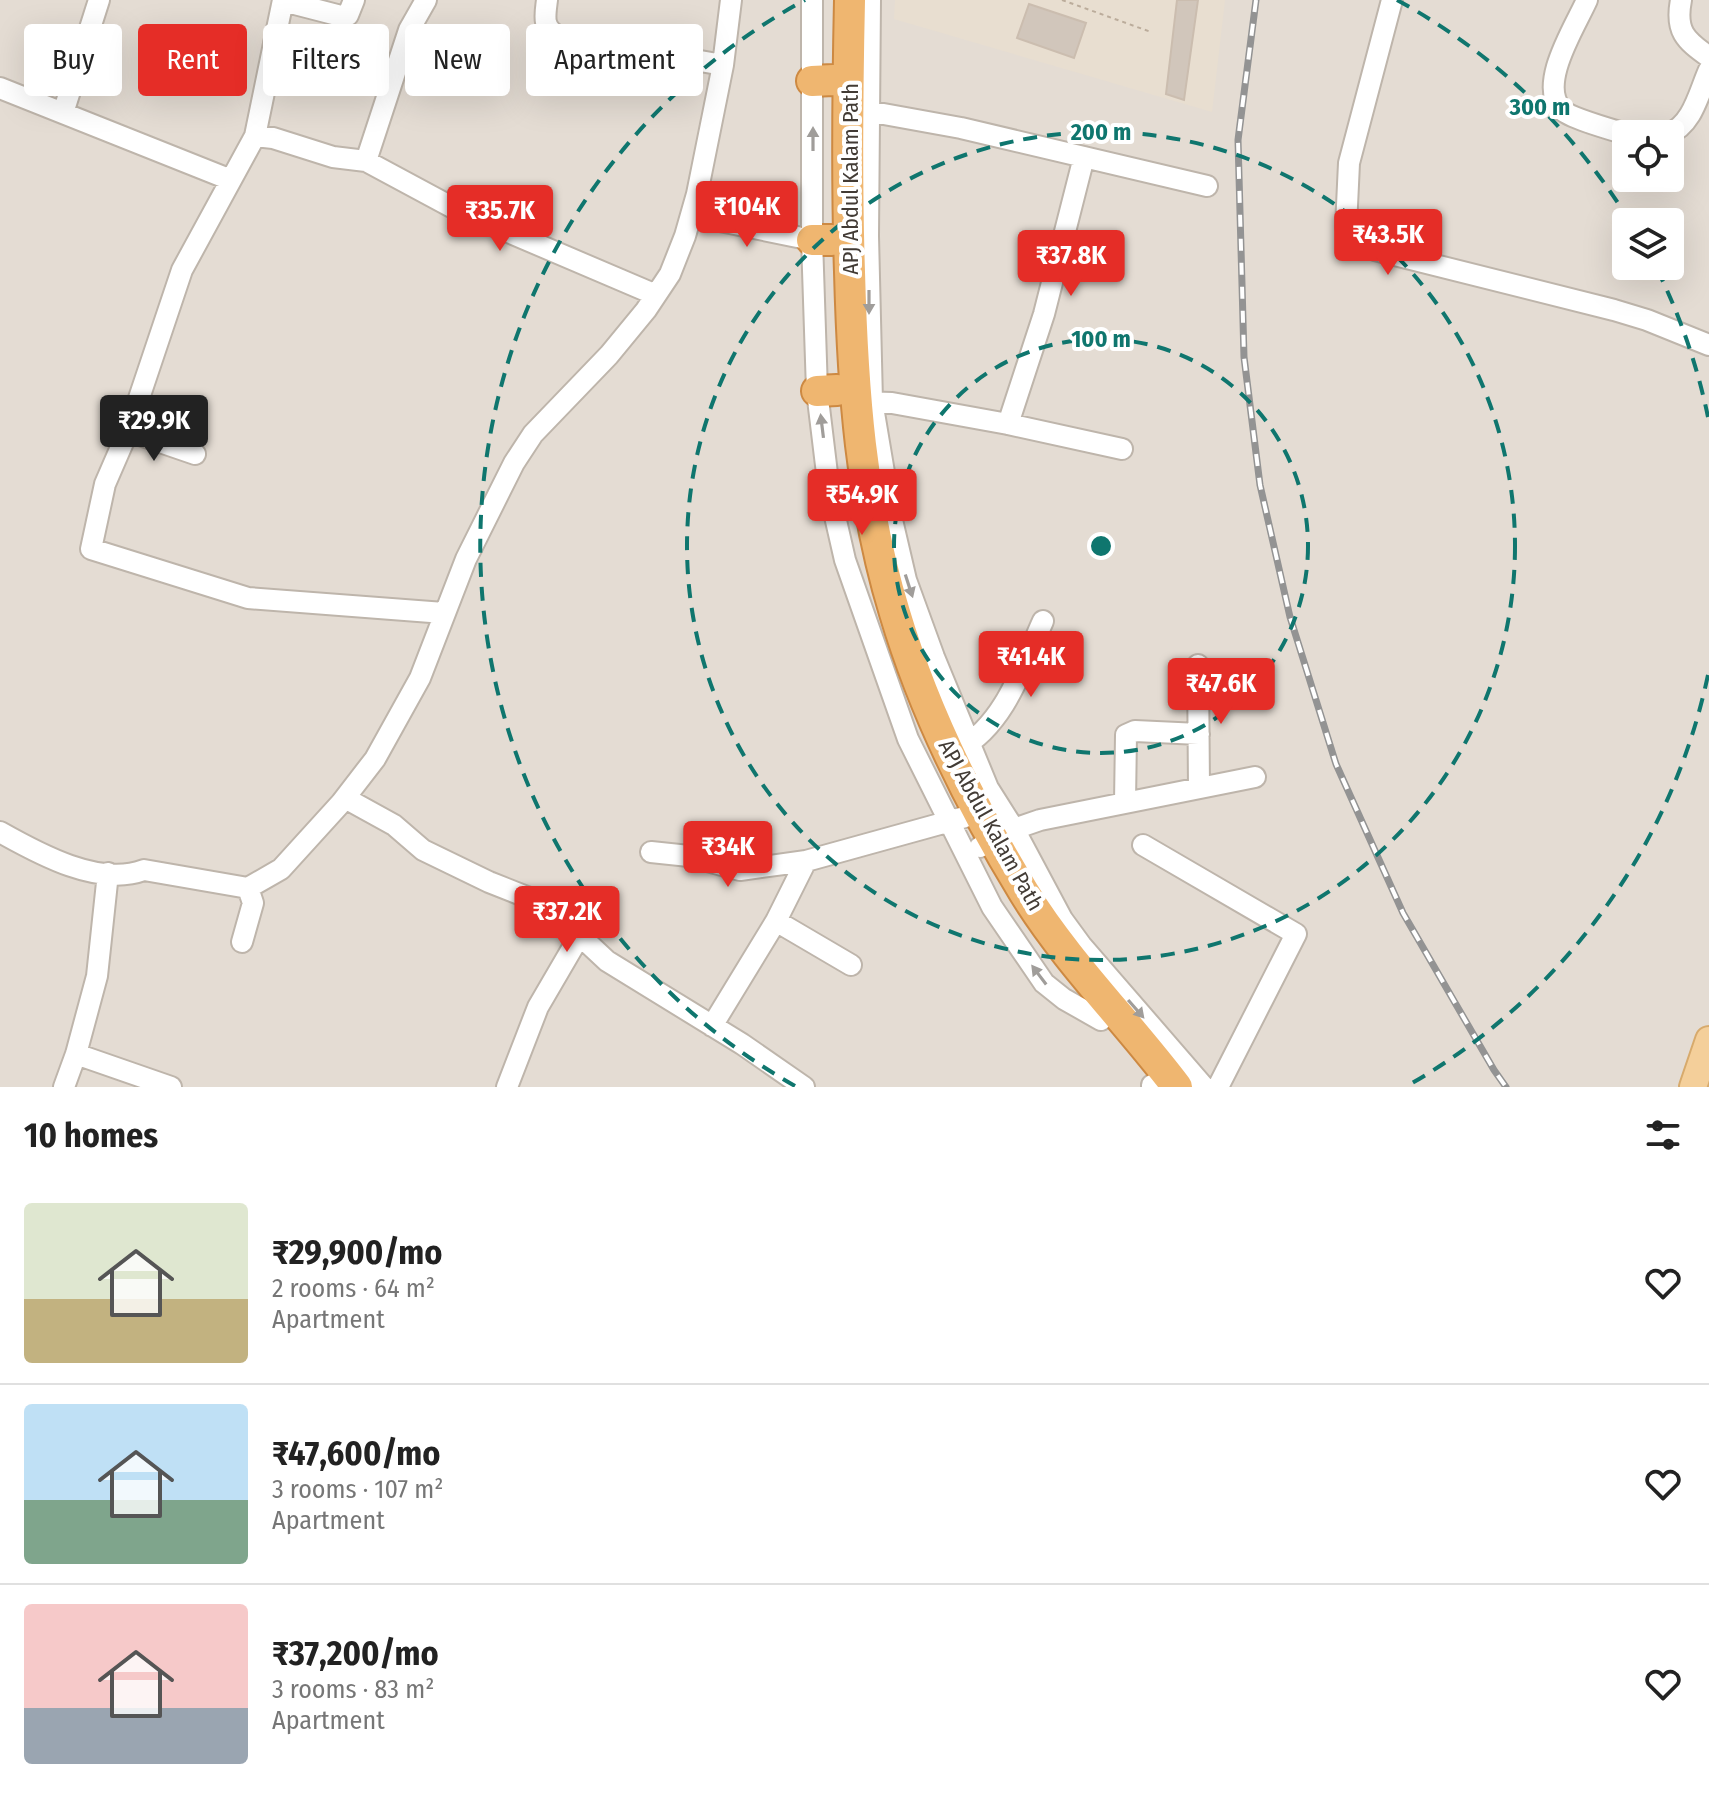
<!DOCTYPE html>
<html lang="en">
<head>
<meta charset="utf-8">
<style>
  body { margin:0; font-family:"Fira Sans Condensed",sans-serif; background:#f6f6f6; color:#222; height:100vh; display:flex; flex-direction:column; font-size:30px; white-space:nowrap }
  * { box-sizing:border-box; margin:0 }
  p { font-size:26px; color:#767676 }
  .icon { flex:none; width:44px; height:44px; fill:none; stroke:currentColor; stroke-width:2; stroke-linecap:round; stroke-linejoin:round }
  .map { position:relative; height:1087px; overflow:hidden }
  .details { display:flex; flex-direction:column; background:#fff; flex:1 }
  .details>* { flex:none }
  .banner { position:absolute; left:24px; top:24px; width:800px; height:72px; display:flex; gap:16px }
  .controls { position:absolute; left:1612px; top:120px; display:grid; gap:16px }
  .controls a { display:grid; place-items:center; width:72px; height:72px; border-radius:8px; background:#fff; box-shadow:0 8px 32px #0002; font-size:40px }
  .price { position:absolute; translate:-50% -68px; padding:0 18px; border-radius:8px; background:#e52d27; color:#fff; font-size:26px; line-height:52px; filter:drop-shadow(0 2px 4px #0008) }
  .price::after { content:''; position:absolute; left:50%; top:48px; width:24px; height:18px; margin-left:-12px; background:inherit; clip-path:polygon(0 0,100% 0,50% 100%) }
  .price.selected { background:#222; color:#fff }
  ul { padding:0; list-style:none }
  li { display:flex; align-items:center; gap:24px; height:200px; padding:0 24px }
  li+li { border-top:2px solid #e0e0e0 }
  li span { display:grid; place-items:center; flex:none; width:224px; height:160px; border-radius:8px; color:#555 }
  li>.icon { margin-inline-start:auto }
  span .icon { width:96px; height:96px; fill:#fffc; stroke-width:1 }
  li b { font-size:34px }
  h2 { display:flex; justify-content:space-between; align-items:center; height:96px; padding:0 24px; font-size:34px }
  .pill { padding:0 28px; border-radius:8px; background:#fff; box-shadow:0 8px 32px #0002; font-size:28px; line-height:72px }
  .pill.selected { background:#e52d27; color:#fff }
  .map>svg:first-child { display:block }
  .residential { fill:#e4dcd3; fill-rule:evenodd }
  .education { fill:#e8ded0 }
  .building { fill:#d1c6bb; stroke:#cbbdaf; stroke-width:2 }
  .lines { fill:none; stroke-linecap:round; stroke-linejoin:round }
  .minor-casing { stroke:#beb5ab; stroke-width:24 }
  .major-casing { stroke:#d7aa6c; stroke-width:30 }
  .highway-casing { stroke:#cd8942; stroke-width:34 }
  .path { stroke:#bbac9b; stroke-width:2; stroke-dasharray:4 4; stroke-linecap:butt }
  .minor { stroke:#fff; stroke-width:20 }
  .major { stroke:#f4cf9a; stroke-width:26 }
  .highway { stroke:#efb670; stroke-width:30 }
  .rail-casing { stroke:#939393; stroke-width:7 }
  .rail { stroke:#fff; stroke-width:4; stroke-dasharray:12; stroke-linecap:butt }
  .oneway { fill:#a09d9a }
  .ring { fill:none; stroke:#0f766e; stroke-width:4; stroke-dasharray:14 10 }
  .labels { text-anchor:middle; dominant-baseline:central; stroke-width:8; stroke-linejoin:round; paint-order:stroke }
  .street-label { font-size:22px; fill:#423b35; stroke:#fff }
  .centre { fill:#0f766e; stroke:#fff; stroke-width:4 }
  .ring-label { font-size:24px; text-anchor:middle; font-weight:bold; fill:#0f766e; stroke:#fff; stroke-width:8; stroke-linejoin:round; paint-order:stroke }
</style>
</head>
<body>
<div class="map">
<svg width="1709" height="1087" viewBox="0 0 1709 1087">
  <rect width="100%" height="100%" fill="#f0ebe4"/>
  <path class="residential" d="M 0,0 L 1709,0 L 1709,1087 L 0,1087 ZM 1626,134 L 1670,134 L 1670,178 L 1626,178 ZM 1626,222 L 1670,222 L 1670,266 L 1626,266 Z"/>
  <path class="education" d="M 895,0 L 1225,0 L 1212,112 L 894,19 Z"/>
  <path class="building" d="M 1177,0 L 1198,0 L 1184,100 L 1166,94 Z
    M 1029,4 L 1086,23 L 1074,58 L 1017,38 Z"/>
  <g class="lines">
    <g class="minor-casing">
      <path id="minor" d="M 283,0 L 255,136 L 182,270 L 128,431 L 105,484 L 91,549 L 248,598 L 444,613
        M 547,0 C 545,16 542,28 558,36 L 723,65
        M 812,0 L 812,240 L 817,391 L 829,490 L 845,560 L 908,739 L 992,907 L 1044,983 L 1064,999 L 1101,1020
        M 870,0 L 868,236 L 872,401 L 892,520 L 906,580 L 934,657 L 988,788 L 1014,829 L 1062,919 L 1081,945 L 1204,1087
        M 1392,0 L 1349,163 L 1346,227 L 1354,237 L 1375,250 L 1614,310 L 1647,320 L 1709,345
        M 1587,0 C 1575,27 1537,85 1562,110 C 1570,118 1613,130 1626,134
        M 1681,0 C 1675,31 1685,40 1709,57
        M 283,1 L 341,16 L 348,15 L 354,0
        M 274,43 L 392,76
        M 0,88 L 231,180
        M 856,109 L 961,128 L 1207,186
        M 63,113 L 99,0
        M 1668,134 C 1693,125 1699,92 1709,70
        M 255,136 L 273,138 L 333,157 L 366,161 L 459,211 L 656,295
        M 366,161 L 409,30 L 426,0
        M 691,215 L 812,240
        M 859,402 L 892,403 L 1008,424 L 1122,449
        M 1008,424 L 1044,314 L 1084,157
        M 128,431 L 195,454
        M 1198,665 L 1199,788
        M 959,749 C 1005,725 1023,665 1043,621
        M 345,798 L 394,825 L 423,850 L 489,882 L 547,905 L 607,961 L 742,1044 L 804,1087
        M 1125,802 L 1126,735 L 1135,731 L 1199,734
        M 0,832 C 39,854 99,887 144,870 L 248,888 L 281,869 L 341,803 L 375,759 L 420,678 L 466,559 L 514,463 L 533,434 L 609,355 L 646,310 L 670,274 L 685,236 L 697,194 L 723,65 L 731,0
        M 1143,845 L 1296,934 L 1218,1087
        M 980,847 L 1014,829 L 1040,820 L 1255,777
        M 651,852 L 689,856 L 740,870 L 806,861
        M 776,921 L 851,965
        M 242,942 L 253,903 L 248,888
        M 712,1026 L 776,921 L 806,861 L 965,817
        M 76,1054 L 171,1087
        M 1152,1085 L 1152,1087
        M 64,1087 L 76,1054 L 97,976 L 108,873
        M 507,1087 L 538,1007 L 580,935"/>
    </g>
    <g class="major-casing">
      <path id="major" d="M 1693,1087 L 1709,1040"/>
    </g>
    <g class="highway-casing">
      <path id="highway" d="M 850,0 C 848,91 847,182 850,272 C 853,387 861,502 895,613 C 924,711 971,805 1024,892 C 1067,962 1128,1022 1177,1087
        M 812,81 L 833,80
        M 812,240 L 832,240
        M 817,391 L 837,390"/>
    </g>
    <path class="path" d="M 1062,0 L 1151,32"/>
    <use href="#minor" class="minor"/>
    <use href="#major" class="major"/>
    <use href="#highway" class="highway"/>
    <g class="rail-casing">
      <path id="rail" d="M 1256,0 L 1238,140 L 1244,357 L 1260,485 L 1290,617 L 1336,764 L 1403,913 L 1494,1070 L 1506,1087"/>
    </g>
    <use href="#rail" class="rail"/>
  </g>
  <defs><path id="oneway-solid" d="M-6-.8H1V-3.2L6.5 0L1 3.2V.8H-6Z" transform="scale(2)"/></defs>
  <g class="oneway">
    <use href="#oneway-solid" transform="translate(813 139) rotate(-90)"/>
    <use href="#oneway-solid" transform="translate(869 302) rotate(90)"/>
    <use href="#oneway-solid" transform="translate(822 426) rotate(-97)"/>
    <use href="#oneway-solid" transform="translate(909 586) rotate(72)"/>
    <use href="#oneway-solid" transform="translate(1039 975) rotate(-127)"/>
    <use href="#oneway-solid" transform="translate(1136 1009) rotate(49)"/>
  </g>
  <g class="ring">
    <circle cx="1101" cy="546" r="207"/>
    <circle cx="1101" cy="546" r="414"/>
    <path d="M1708 675A621 621 0 0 1 1407 1086M795 1086A621 621 0 0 1 805 0M1397 0A621 621 0 0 1 1630 222M1657 269A621 621 0 0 1 1708 417"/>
  </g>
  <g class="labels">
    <g class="street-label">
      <text transform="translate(850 179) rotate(-90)">APJ Abdul Kalam Path</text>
      <text transform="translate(991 825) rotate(61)">APJ Abdul Kalam Path</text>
    </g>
  </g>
  <circle cx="1101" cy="546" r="12" class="centre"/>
  <g class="ring-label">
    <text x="1540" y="115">300 m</text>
    <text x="1101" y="140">200 m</text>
    <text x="1101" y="347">100 m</text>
  </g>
</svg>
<div class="controls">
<a><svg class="icon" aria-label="locate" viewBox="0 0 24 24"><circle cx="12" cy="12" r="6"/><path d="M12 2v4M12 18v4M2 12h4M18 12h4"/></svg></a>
<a><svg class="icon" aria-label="layers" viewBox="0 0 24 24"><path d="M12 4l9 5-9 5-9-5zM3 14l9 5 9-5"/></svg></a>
</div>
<b class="price" style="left:747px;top:249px">₹104K</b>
<b class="price" style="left:500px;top:253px">₹35.7K</b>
<b class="price" style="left:1388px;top:277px">₹43.5K</b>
<b class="price" style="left:1071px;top:298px">₹37.8K</b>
<b class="price selected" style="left:154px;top:463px">₹29.9K</b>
<b class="price" style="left:862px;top:537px">₹54.9K</b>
<b class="price" style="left:1031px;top:699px">₹41.4K</b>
<b class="price" style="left:1221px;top:726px">₹47.6K</b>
<b class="price" style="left:728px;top:889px">₹34K</b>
<b class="price" style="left:567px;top:954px">₹37.2K</b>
<div class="banner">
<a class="pill">Buy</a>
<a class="pill selected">Rent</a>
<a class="pill">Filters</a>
<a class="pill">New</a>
<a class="pill">Apartment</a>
</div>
</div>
<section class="details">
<h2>10 homes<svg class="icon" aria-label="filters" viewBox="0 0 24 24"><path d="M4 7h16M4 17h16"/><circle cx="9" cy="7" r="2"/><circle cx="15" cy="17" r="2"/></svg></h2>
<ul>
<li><span style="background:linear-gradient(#dfe7d0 60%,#c2b280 0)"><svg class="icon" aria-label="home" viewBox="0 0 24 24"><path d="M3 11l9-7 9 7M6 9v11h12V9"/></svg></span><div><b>₹29,900/mo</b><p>2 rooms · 64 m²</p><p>Apartment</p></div><svg class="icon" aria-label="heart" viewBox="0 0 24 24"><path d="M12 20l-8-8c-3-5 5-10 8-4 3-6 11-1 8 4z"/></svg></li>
<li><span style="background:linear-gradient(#bfe0f5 60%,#7fa58c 0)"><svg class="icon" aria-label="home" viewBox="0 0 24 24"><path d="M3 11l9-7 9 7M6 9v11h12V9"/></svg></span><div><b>₹47,600/mo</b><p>3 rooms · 107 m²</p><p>Apartment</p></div><svg class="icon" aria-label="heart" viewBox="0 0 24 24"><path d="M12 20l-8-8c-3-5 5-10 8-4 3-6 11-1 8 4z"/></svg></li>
<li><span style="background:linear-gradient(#f6c9c9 65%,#9aa5b1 0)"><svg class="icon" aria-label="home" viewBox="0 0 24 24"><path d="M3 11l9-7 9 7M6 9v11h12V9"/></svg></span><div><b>₹37,200/mo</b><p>3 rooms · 83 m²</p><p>Apartment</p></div><svg class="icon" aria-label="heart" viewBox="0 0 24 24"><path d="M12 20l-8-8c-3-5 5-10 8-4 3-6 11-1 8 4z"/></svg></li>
</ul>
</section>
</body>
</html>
